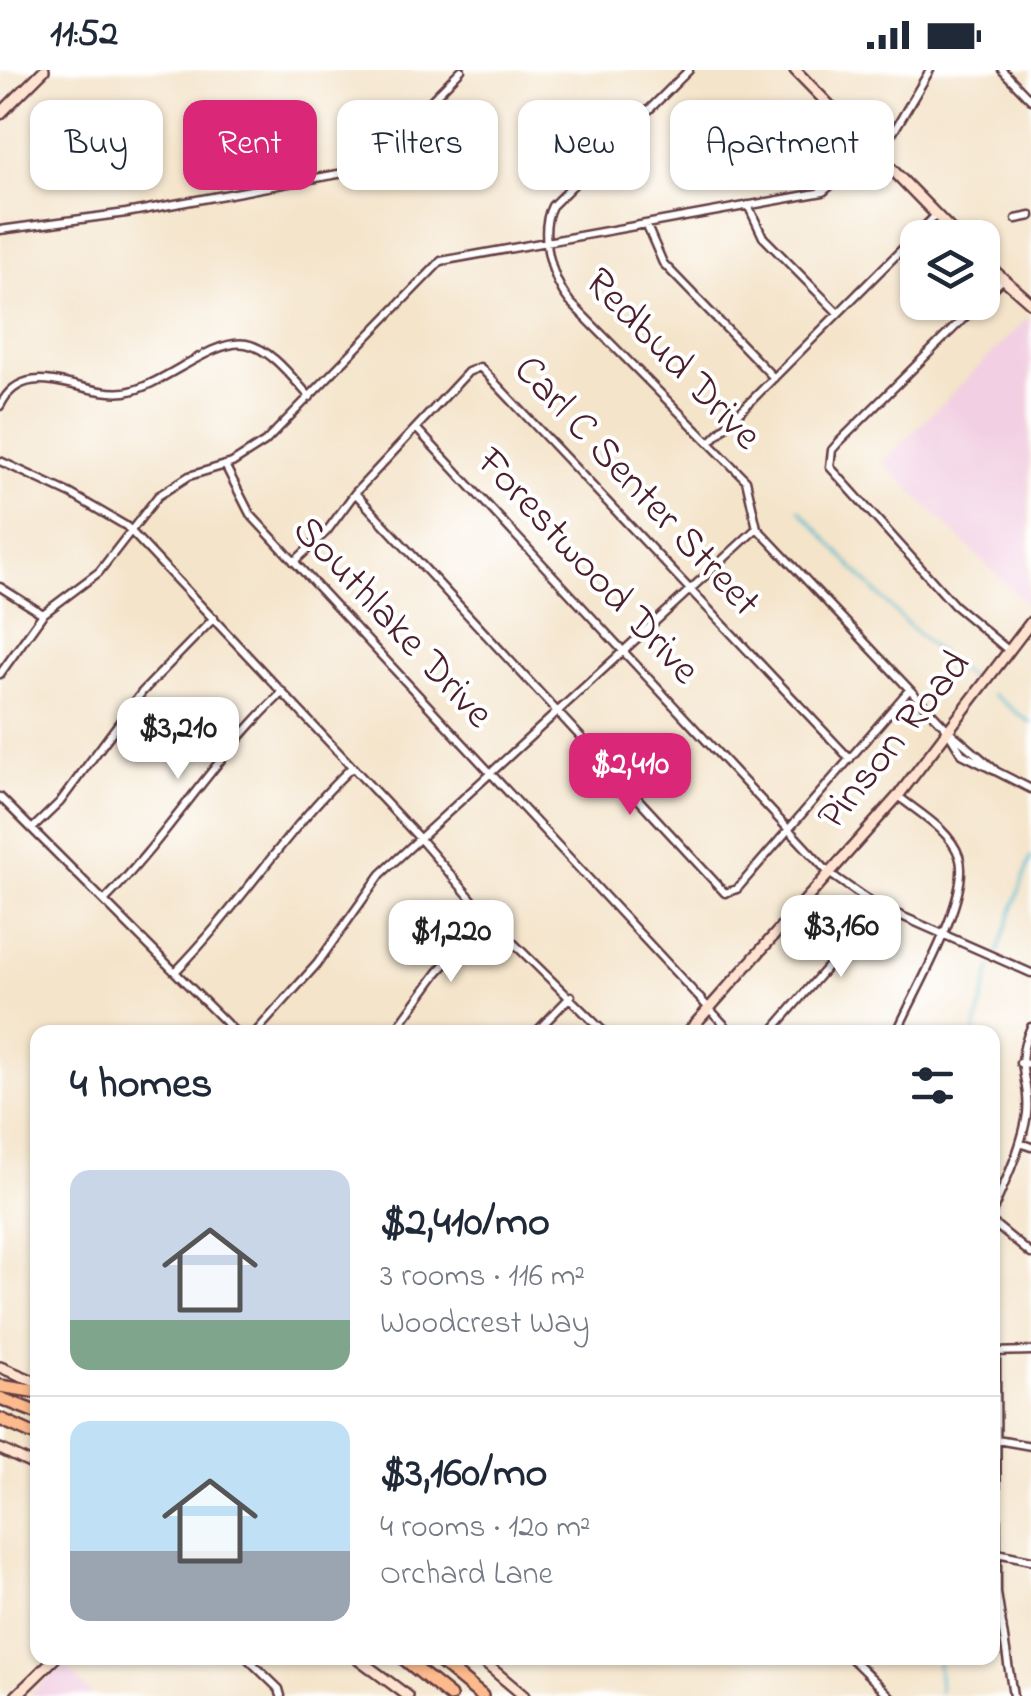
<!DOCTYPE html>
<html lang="en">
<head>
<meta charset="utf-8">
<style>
  body { margin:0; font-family:"Indie Flower",sans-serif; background:#f6f6f7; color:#1f2937; height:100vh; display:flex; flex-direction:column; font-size:38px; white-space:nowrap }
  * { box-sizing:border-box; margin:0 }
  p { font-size:32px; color:#747a83 }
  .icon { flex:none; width:55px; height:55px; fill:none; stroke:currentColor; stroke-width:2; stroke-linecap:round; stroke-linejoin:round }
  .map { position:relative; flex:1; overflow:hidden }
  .sheet { position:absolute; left:30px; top:955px; width:970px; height:640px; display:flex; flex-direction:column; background:#fff; border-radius:20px; box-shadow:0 2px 8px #0004 }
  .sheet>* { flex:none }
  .top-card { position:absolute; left:30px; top:30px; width:972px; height:90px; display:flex; gap:20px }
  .tools { position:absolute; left:900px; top:150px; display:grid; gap:20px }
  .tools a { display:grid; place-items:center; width:100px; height:100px; border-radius:20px; background:#fff; box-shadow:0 2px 8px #0004; font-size:50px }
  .price { position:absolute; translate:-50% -85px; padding:0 22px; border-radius:20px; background:#fff; color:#222; font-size:32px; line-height:65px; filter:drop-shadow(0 2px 5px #0008) }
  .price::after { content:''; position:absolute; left:50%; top:60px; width:30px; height:22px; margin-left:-15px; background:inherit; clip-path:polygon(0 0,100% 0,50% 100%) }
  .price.selected { background:#db2777; color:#fff }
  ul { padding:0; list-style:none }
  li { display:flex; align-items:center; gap:30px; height:250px; padding:0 40px }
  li+li { border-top:2px solid #e0e1e3 }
  li span { display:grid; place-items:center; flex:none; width:280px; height:200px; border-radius:20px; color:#555 }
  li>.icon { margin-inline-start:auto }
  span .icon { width:120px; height:120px; fill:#fffc; stroke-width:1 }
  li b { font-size:42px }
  h2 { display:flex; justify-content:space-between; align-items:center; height:120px; padding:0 40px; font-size:42px }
  .pill { padding:0 35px; border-radius:20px; background:#fff; box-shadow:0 2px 8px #0004; font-size:35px; line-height:90px }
  .pill.selected { background:#db2777; color:#fff }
  .status { display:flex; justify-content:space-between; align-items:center; height:70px; padding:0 50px; background:#fff; direction:ltr }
  .status svg { height:28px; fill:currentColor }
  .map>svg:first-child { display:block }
  .built { fill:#f2cfe2 }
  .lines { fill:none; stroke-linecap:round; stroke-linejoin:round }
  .stream { stroke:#4fb8cd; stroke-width:2.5 }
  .street-casing { stroke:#643d43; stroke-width:11 }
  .secondary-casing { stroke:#643d43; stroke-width:14 }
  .highway-casing { stroke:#643d43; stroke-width:16 }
  .street { stroke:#fff; stroke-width:6 }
  .secondary { stroke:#fee3d1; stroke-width:9 }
  .highway { stroke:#fcba8d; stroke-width:11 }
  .labels { text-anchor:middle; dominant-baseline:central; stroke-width:8; stroke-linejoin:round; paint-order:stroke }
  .street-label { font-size:42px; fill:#4a1f2b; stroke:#fff }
</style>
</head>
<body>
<div class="status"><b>11:52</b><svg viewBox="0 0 49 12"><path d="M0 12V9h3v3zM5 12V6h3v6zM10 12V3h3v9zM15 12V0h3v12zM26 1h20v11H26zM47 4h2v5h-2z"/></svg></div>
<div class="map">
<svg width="1031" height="1626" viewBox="0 0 1031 1626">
  <rect width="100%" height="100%" fill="#fff"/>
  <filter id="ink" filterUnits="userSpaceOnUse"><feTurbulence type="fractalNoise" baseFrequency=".01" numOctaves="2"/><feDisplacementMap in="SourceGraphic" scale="20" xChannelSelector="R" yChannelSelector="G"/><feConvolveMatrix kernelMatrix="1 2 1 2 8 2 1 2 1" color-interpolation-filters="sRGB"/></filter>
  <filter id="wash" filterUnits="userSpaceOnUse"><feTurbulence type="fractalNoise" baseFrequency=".0048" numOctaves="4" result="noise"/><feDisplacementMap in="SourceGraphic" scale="40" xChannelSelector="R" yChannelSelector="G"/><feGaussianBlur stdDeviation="2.25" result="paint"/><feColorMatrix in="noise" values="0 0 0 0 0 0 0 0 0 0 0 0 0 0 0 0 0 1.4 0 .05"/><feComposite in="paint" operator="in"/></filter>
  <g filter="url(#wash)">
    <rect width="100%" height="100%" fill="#f4e4ca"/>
    <path class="built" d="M 1028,248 L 1031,251 L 1028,536 L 883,392 Z
      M 63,1594 L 93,1626 L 29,1626 Z"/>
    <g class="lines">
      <path class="stream" d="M 799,439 C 855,499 908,563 975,611
        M 992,624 L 1031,653
        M 998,882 L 1031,787
        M 975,962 L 991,898
        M 938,1588 L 940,1622"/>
    </g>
  </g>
  <g filter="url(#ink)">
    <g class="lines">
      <g class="street-casing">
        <path id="street" d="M 689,0 L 552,136 C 538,163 552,210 570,232 L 746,410 L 757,458 L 949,661 L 995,700
          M 1002,0 L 1031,30
          M 767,56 L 802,87 L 823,122
          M 748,135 L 763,167 L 837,242
          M 1016,149 L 1031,146
          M 646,154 L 663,193 L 774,308
          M 0,160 L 126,143 L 349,102 L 405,57 L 461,0
          M 982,230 L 1003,209
          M 980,232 L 839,372 L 832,380 L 830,397 L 954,535 L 1008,580
          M 0,336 C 25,284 81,327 125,322 C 162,317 212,268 246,274 C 272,279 293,309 310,327
          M 416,358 L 829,803 L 872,833 L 1031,903
          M 710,372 L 936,145
          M 0,391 L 71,424 L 126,456 L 420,769 L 488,848 L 604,962
          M 225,395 L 250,444 L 731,962
          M 355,423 L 725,823 L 737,819 L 909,620
          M 294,492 L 327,461 L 355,423 L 468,302 L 480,297 L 850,689
          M 0,517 L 43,544
          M 0,604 L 43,544 L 99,502 L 158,426 L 189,406 L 232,393 L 265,372 L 441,191 L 823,122 L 894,61 L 930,0
          M 949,663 L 962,684 L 1031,719
          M 0,727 L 235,962
          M 32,759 L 60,732 L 142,622 L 214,548
          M 104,831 C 169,765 215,686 283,622
          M 175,902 C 239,837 286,760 352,697
          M 256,962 L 317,894 L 381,804 L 757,458
          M 394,962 L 438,902 L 488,848
          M 536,962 L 571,926
          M 771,962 L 852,868 L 872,833
          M 897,962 C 913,924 973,825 959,786 C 950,760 919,743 898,726
          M 1020,993 L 1031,994
          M 1020,1073 L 1031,1077
          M 992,1143 C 1005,1111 1022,1078 1027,1044 C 1031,1007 1012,999 1031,957
          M 992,1152 L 1031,1184
          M 992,1194 L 992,1218
          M 996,1281 L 997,1523 L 1013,1626
          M 992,1282 L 1031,1281
          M 997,1370 L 1031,1376
          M 997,1483 L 1031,1490
          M 247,1588 L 279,1619 L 281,1626
          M 851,1588 L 890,1626"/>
      </g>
      <g class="secondary-casing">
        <path id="secondary" d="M 795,0 L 959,168
          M 0,44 L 44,0
          M 982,190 L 1031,233
          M 688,962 L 898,726 L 1031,552
          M 0,1297 L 38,1313
          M 0,1379 L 38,1397
          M 357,1588 L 408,1626
          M 479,1588 L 524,1626
          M 16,1626 L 55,1588"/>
      </g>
      <g class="highway-casing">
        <path id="highway" d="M 0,1316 L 38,1322
          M 0,1328 L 38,1343
          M 0,1349 L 38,1366
          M 403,1588 L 450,1626
          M 436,1588 L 482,1626"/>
      </g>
      <use href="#street" class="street"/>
      <use href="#secondary" class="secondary"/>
      <use href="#highway" class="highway"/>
    </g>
  </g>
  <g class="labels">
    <g class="street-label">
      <text transform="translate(672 290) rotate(46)">Redbud Drive</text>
      <text transform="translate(636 417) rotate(47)">Carl C Senter Street</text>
      <text transform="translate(587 497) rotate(47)">Forestwood Drive</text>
      <text transform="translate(392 553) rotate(47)">Southlake Drive</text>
      <text transform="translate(895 671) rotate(-51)">Pinson Road</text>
    </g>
  </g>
</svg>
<div class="tools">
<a><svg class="icon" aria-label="layers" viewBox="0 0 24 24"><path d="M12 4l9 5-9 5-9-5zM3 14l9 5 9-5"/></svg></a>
</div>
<b class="price" style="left:178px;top:712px">$3,210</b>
<b class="price selected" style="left:630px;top:748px">$2,410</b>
<b class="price" style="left:841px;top:910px">$3,160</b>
<b class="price" style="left:451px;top:915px">$1,220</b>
<div class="top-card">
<a class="pill">Buy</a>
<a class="pill selected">Rent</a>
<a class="pill">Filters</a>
<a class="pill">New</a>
<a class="pill">Apartment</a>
</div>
<section class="sheet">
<h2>4 homes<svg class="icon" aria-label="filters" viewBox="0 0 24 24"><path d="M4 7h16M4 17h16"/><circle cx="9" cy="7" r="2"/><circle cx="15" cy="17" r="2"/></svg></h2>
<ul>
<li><span style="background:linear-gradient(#c9d6e8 75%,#7fa58c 0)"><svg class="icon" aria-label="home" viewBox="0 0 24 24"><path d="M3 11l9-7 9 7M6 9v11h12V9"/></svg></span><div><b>$2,410/mo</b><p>3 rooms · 116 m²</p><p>Woodcrest Way</p></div></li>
<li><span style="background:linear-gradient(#bfe0f5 65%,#9aa5b1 0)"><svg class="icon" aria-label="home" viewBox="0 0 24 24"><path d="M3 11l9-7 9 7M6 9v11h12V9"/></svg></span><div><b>$3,160/mo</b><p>4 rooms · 120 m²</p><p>Orchard Lane</p></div></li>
</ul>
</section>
</div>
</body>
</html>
